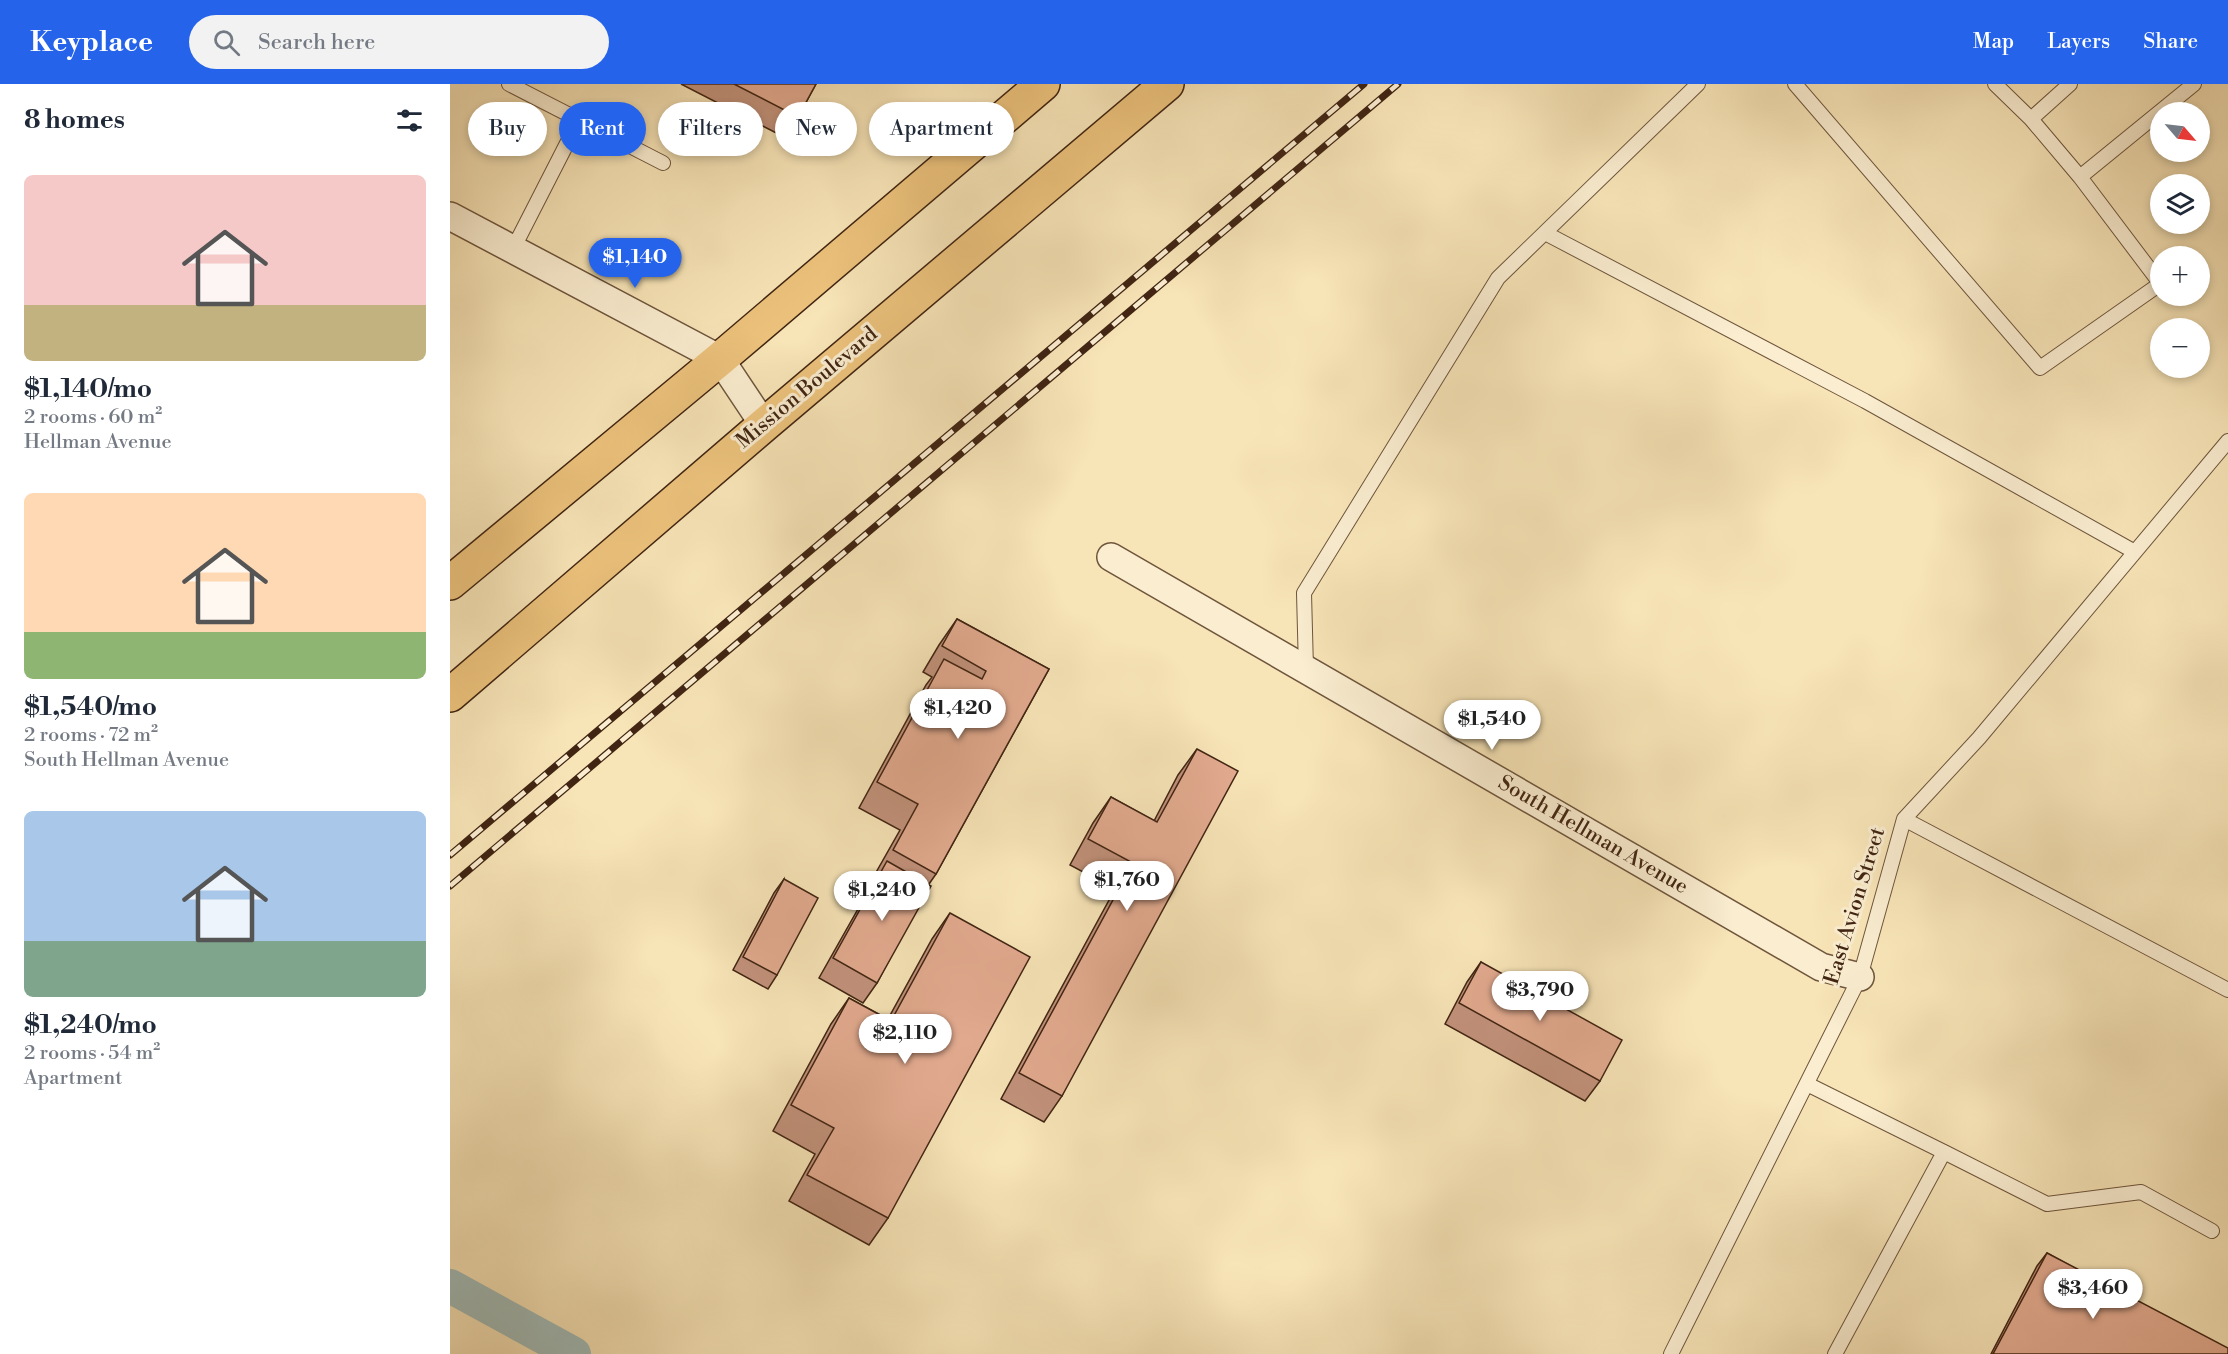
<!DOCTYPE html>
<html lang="en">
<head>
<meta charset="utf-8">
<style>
  body { margin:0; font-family:"Libre Bodoni",serif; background:#f2f2f3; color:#1f2937; height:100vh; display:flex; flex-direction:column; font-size:22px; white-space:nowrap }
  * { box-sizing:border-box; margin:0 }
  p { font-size:20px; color:#747a83 }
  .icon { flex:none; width:33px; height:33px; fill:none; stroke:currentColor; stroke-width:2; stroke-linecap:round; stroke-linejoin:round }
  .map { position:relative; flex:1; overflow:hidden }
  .sheet { display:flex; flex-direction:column; background:#fff; width:450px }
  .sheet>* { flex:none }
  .guide { position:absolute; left:18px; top:18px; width:570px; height:54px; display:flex; gap:12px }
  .needle { width:39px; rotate:118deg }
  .tools { position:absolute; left:1700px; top:18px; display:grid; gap:12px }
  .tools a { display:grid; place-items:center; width:60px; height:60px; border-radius:50%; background:#fff; box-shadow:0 3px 9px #0003; font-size:30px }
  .price { position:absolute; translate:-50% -51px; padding:0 14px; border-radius:21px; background:#fff; color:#222; font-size:20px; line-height:39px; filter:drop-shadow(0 2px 3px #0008) }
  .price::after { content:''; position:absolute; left:50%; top:36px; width:18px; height:14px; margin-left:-9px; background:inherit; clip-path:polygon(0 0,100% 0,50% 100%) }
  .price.selected { background:#2563eb; color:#fff }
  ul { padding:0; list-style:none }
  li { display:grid; align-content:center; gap:12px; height:318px; padding:0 24px }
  li span { display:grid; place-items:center; height:186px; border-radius:9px; color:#555 }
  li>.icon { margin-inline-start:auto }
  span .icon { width:108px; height:108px; fill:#fffc; stroke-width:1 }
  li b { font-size:26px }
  h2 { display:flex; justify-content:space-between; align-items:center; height:72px; padding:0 24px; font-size:26px }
  .chip { padding:0 21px; border-radius:27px; background:#fff; box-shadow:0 3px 9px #0003; font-size:21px; line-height:54px }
  .chip.selected { background:#2563eb; color:#fff }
  header { display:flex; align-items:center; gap:36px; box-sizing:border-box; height:84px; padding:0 30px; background:#2563eb; color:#fff }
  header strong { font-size:28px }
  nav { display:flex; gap:33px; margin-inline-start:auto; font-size:21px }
  .search { width:420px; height:54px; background:#f2f2f3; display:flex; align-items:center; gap:15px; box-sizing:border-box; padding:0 21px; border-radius:33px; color:#747a83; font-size:22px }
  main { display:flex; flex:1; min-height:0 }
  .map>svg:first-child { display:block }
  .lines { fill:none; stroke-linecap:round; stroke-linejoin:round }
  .canal { stroke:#a1bcb8; stroke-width:34 }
  .service-casing { stroke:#6e553c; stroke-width:16 }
  .minor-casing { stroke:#6e553c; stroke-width:30 }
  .primary-casing { stroke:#412513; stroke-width:36 }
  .service { stroke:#faedd0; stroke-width:14 }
  .minor { stroke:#faedd0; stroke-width:27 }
  .primary { stroke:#ecc27c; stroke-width:33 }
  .rail-casing { stroke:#412513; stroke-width:7 }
  .rail { stroke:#faedd0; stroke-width:4.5; stroke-dasharray:14; stroke-linecap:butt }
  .wall { fill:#c2927b; stroke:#412513; stroke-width:1.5 }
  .building { fill:#e2aa8f; stroke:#412513; stroke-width:1.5 }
  .labels { text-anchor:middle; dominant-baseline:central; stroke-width:6; stroke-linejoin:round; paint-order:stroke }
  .street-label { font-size:21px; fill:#412513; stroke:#faedd0 }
</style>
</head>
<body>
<header>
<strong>Keyplace</strong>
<div class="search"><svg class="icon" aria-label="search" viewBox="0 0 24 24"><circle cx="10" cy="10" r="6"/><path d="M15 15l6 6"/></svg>Search here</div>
<nav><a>Map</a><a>Layers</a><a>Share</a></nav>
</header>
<main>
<section class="sheet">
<h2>8 homes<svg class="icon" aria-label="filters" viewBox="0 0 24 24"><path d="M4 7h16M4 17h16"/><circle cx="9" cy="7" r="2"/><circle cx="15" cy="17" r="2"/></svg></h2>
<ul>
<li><span style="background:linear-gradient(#f6c9c9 70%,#c2b280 0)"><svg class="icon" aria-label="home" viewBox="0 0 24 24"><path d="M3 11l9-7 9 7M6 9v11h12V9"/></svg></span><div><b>$1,140/mo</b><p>2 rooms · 60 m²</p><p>Hellman Avenue</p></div></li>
<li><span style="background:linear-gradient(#ffd9b3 75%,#8fb573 0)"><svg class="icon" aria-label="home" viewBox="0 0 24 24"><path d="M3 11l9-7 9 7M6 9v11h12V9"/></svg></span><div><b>$1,540/mo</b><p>2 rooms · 72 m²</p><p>South Hellman Avenue</p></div></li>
<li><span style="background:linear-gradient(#a9c7e8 70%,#7fa58c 0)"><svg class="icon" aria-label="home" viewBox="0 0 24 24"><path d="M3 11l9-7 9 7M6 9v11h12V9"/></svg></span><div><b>$1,240/mo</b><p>2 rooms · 54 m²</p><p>Apartment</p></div></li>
</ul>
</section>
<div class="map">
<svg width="1778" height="1270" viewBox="0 0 1778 1270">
  <rect width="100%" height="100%" fill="#f7e4b7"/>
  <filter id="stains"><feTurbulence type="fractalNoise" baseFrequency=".00333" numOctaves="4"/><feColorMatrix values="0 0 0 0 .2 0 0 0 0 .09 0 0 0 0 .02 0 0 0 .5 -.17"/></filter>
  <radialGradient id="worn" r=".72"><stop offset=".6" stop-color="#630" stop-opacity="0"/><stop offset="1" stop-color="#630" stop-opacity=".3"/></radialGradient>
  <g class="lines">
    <path class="canal" d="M 0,1202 L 124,1270"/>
    <g class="service-casing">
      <path id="service" d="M 59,0 L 213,79
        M 1345,0 L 1590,284 L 1710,200
        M 1545,0 L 1581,35
        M 1620,0 L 1581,35 L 1630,93 L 1744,0
        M 1630,93 L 1710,199
        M 1095,149 L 1415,317 L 1685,468
        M 63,165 L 129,36
        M 856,585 L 854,509 L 1048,194 L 1248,0
        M 1454,735 L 1778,906
        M 1357,1000 L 1494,1068 L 1385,1270
        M 1494,1068 L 1597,1120 L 1691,1108 L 1762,1147
        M 1221,1270 L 1410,893 L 1454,735 L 1529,654 L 1778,357"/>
    </g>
    <g class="minor-casing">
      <path id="minor" d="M 0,132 L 270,275 L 314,341
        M 661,473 L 1371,883 L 1410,893"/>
    </g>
    <g class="primary-casing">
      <path id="primary" d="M 0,499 L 270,275 L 593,0
        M 0,611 L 314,341 L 717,0"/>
    </g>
    <use href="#service" class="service"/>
    <use href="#minor" class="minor"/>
    <use href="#primary" class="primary"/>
    <g class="rail-casing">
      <path id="rail" d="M 0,771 L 914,0
        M 0,802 L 948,0"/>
    </g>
    <use href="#rail" class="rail"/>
  </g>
  <path class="wall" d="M 231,0 L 366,0 L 348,33 L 334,53 Z
    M 507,535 L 599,585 L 486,790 L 479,800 L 427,899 L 413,919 L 369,894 L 426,793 L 424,792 L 450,746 L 409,724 L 476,601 L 482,593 L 473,588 L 489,561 Z
    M 747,665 L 612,1012 L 594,1038 L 551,1015 L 665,805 L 620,781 L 643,739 L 661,713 L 704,737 L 728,691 Z
    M 334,795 L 327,891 L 318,905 L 283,886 L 324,809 Z
    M 500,829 L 438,1134 L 419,1161 L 339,1117 L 365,1070 L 323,1047 L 381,940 L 399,914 L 438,935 L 482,855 Z
    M 1031,878 L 1150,997 L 1135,1017 L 995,940 L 1017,898 Z
    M 1597,1169 L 1778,1270 L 1541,1270 L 1587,1182 Z"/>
  <path class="building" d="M 284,0 L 366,0 L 348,33 Z
    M 507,535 L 599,585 L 486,790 L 443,766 L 468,720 L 427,698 L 494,575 L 532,595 L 536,587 L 492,562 Z
    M 747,665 L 788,687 L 612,1012 L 569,989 L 683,779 L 638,755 L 661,713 L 707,738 Z
    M 437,777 L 481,802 L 427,899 L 383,874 Z
    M 334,795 L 368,814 L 327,891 L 293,873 Z
    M 500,829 L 580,873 L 438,1134 L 357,1091 L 384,1044 L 341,1021 L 399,914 L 441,937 Z
    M 1031,878 L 1172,956 L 1150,997 L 1009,919 Z
    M 1597,1169 L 1778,1264 L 1778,1270 L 1543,1270 Z"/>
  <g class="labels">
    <g class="street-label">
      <text transform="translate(357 304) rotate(-40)">Mission Boulevard</text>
      <text transform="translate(1143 751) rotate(30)">South Hellman Avenue</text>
      <text transform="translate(1405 822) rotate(-73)">East Avion Street</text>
    </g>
  </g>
  <rect width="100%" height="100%" filter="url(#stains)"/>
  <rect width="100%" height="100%" fill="url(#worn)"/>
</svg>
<div class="tools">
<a><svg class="needle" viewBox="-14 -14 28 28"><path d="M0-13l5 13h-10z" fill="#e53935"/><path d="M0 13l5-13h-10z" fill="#747a83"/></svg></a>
<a><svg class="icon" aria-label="layers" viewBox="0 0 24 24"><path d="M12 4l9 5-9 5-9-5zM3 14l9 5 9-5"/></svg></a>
<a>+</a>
<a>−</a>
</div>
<b class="price selected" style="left:185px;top:205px">$1,140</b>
<b class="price" style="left:508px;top:656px">$1,420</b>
<b class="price" style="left:1042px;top:667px">$1,540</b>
<b class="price" style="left:677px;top:828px">$1,760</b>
<b class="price" style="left:432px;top:838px">$1,240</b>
<b class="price" style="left:1090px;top:938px">$3,790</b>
<b class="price" style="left:455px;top:981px">$2,110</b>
<b class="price" style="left:1643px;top:1236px">$3,460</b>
<div class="guide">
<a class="chip">Buy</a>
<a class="chip selected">Rent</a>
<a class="chip">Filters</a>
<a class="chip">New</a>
<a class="chip">Apartment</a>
</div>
</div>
</main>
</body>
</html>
